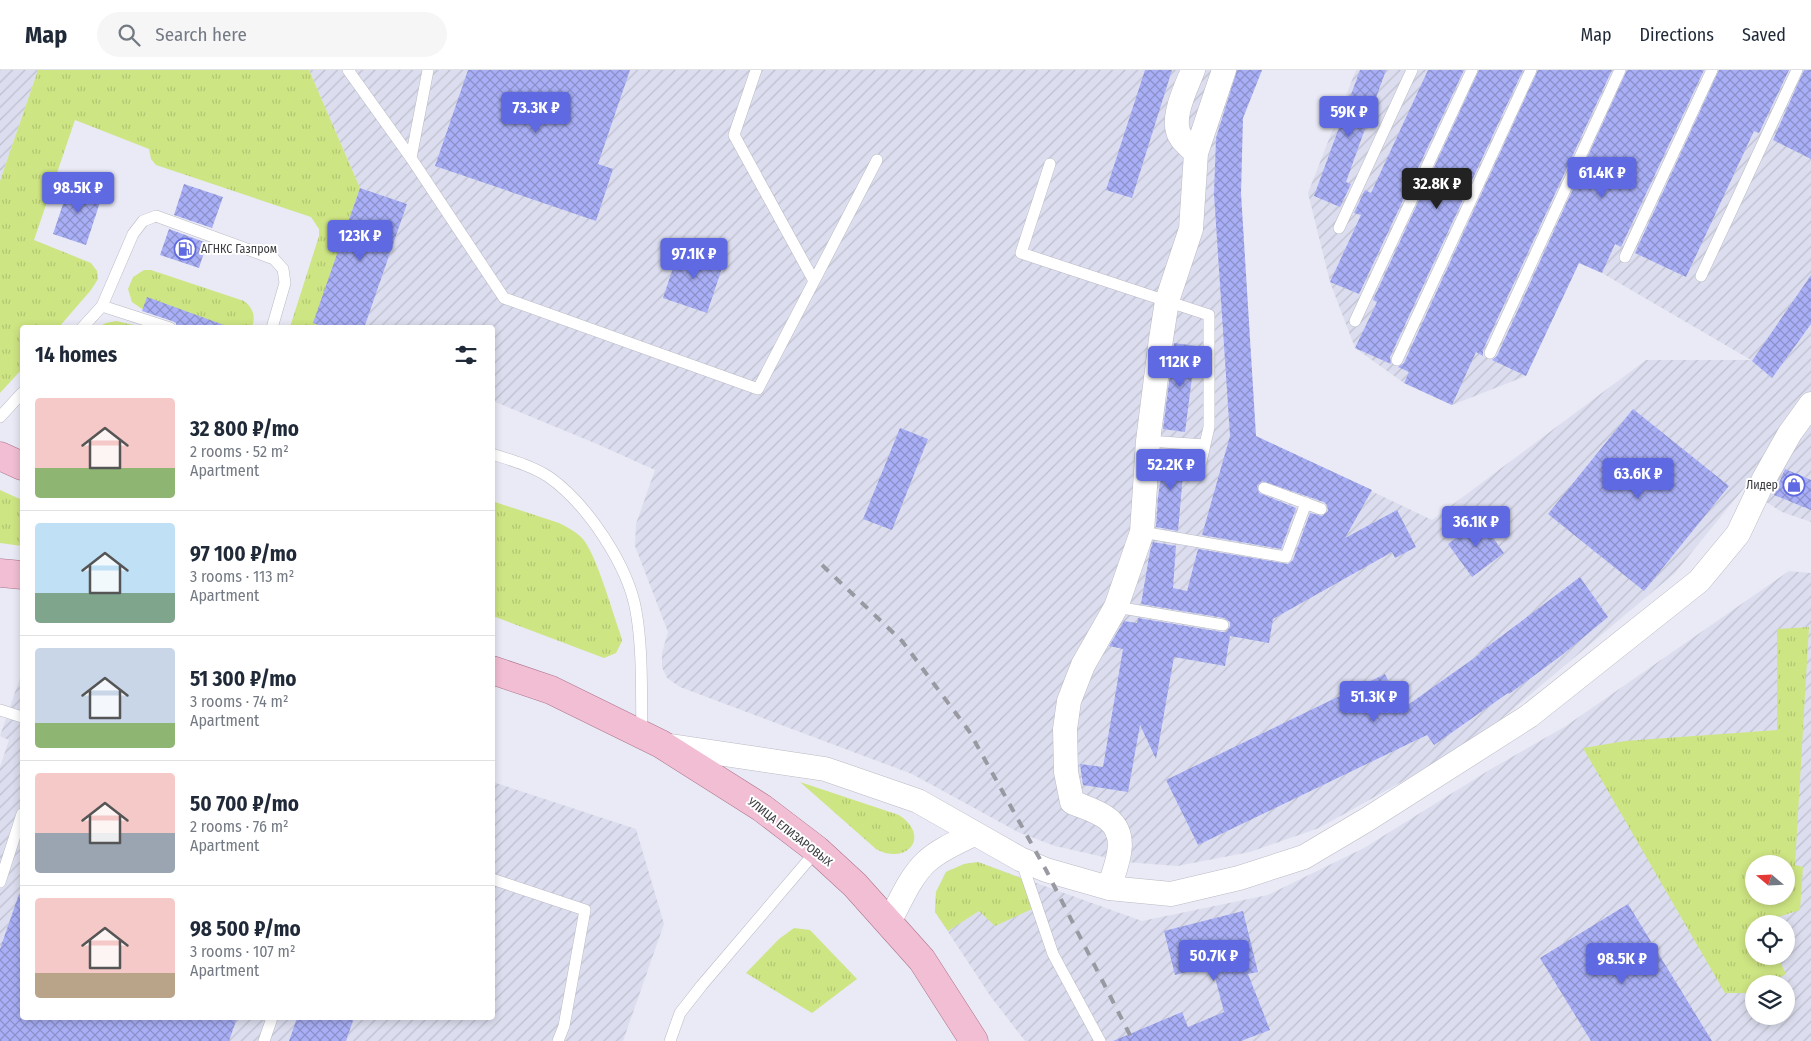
<!DOCTYPE html>
<html lang="en">
<head>
<meta charset="utf-8">
<style>
  body { margin:0; font-family:"Fira Sans Condensed",sans-serif; background:#f6f6f7; color:#1f2937; height:100vh; display:flex; flex-direction:column; font-size:19px; white-space:nowrap }
  * { box-sizing:border-box; margin:0 }
  p { font-size:16px; color:#747a83 }
  .icon { flex:none; width:28px; height:28px; fill:none; stroke:currentColor; stroke-width:2; stroke-linecap:round; stroke-linejoin:round }
  .map { position:relative; flex:1; overflow:hidden }
  .panel { position:absolute; left:20px; top:255px; width:475px; height:695px; display:flex; flex-direction:column; background:#fff; border-radius:5px; box-shadow:0 2px 8px #0003 }
  .panel>* { flex:none }
  .needle { width:32px; rotate:289deg }
  .fabs { position:absolute; left:1745px; top:785px; display:grid; gap:10px }
  .fabs a { display:grid; place-items:center; width:50px; height:50px; border-radius:50%; background:#fff; box-shadow:0 2px 8px #0003; font-size:25px }
  .price { position:absolute; translate:-50% -42px; padding:0 11px; border-radius:5px; background:#5f6ae2; color:#fff; font-size:16px; line-height:32px; filter:drop-shadow(0 1px 2px #0008) }
  .price::after { content:''; position:absolute; left:50%; top:30px; width:15px; height:11px; margin-left:-8px; background:inherit; clip-path:polygon(0 0,100% 0,50% 100%) }
  .price.current { background:#222; color:#fff }
  ul { padding:0; list-style:none }
  li { display:flex; align-items:center; gap:15px; height:125px; padding:0 15px }
  li+li { border-top:1px solid #e0e1e3 }
  li span { display:grid; place-items:center; flex:none; width:140px; height:100px; border-radius:5px; color:#555 }
  li>.icon { margin-inline-start:auto }
  span .icon { width:60px; height:60px; fill:#fffc; stroke-width:1 }
  li b { font-size:21px }
  h2 { display:flex; justify-content:space-between; align-items:center; height:60px; padding:0 15px; font-size:21px }
  header { display:flex; align-items:center; gap:30px; box-sizing:border-box; height:70px; padding:0 25px; background:#fff; border-bottom:1px solid #e0e1e3 }
  header strong { font-size:24px }
  nav { display:flex; gap:28px; margin-inline-start:auto; font-size:18px }
  .search { width:350px; height:45px; background:#f6f6f7; display:flex; align-items:center; gap:12px; box-sizing:border-box; padding:0 18px; border-radius:28px; color:#747a83; font-size:19px }
  .map>svg:first-child { display:block }
  .industrial { fill:url(#industrial-furrows); fill-rule:evenodd }
  .grass { fill:url(#grass-tufts); fill-rule:evenodd }
  .building { fill:url(#building-cross-hatch) }
  .lines { fill:none; stroke-linecap:round; stroke-linejoin:round }
  .service-casing { stroke:#b9bac4; stroke-width:12 }
  .minor-casing { stroke:#b9bac4; stroke-width:25 }
  .primary-casing { stroke:#ac748d; stroke-width:29 }
  .service { stroke:#fff; stroke-width:11 }
  .minor { stroke:#fff; stroke-width:24 }
  .primary { stroke:#f2bed3; stroke-width:28 }
  .rail { stroke:#9899a1; stroke-width:4; stroke-dasharray:9 9; stroke-linecap:butt }
  .labels { text-anchor:middle; dominant-baseline:central; stroke-width:4; stroke-linejoin:round; paint-order:stroke }
  .poi-label { font-size:12px; fill:#3b3c40; stroke:#fff; text-anchor:start }
  .street-label { font-size:12px; fill:#3b3c40; stroke:#fff }
</style>
</head>
<body>
<header>
<strong>Map</strong>
<div class="search"><svg class="icon" aria-label="search" viewBox="0 0 24 24"><circle cx="10" cy="10" r="6"/><path d="M15 15l6 6"/></svg>Search here</div>
<nav><a>Map</a><a>Directions</a><a>Saved</a></nav>
</header>
<div class="map">
<svg width="1811" height="971" viewBox="0 0 1811 971">
  <defs>
    <pattern id="industrial-furrows" width="10" height="10" patternUnits="userSpaceOnUse" patternTransform="scale(1.25)"><rect width="10" height="10" fill="#dcdeef"/><path d="M-1 1l2-2M0 10L10 0M9 11l2-2" fill="none" stroke="#bebfce"/></pattern>
    <pattern id="grass-tufts" width="24" height="20" patternUnits="userSpaceOnUse" patternTransform="scale(1.25)"><rect width="24" height="20" fill="#cee583"/><path d="M3 7l-1-3M5 7V3M7 7l1-3M15 17l-1-3M17 17v-4M19 17l1-3" fill="none" stroke="#b2c572"/></pattern>
    <pattern id="building-cross-hatch" width="8" height="8" patternUnits="userSpaceOnUse" patternTransform="scale(1.25)"><rect width="8" height="8" fill="#a9aff7"/><path d="M0 0l8 8M0 8l8-8" fill="none" stroke="#8b90c9"/></pattern>
  </defs>
  <rect width="100%" height="100%" fill="#e9eaf5"/>
  <path class="industrial" d="M 0,0 L 38,0 L 0,111 Z
    M 309,0 L 1262,0 L 1243,48 L 1233,123 L 1256,366 L 1432,450 L 1646,290 L 1751,290 L 1602,203 L 1579,193 L 1526,306 L 1452,335 L 1404,313 L 1355,278 L 1330,212 L 1308,123 L 1356,0 L 1811,0 L 1811,452 L 1782,442 L 1744,418 L 1675,503 L 1501,649 L 1439,691 L 1319,758 L 1250,782 L 1177,796 L 1126,792 L 1055,776 L 1018,762 L 912,704 L 680,617 L 667,608 L 662,597 L 662,583 L 668,562 L 635,476 L 636,454 L 655,400 L 597,374 L 493,331 L 492,258 L 364,257 L 407,134 L 360,118 Z
    M 1789,501 L 1811,503 L 1811,971 L 1025,971 L 991,927 L 935,842 L 936,822 L 946,802 L 964,794 L 978,792 L 1142,851 L 1268,825 L 1364,778 L 1491,699 L 1566,656 ZM 1754,794 L 1786,794 L 1786,826 L 1754,826 ZM 1754,854 L 1786,854 L 1786,886 L 1754,886 ZM 1754,914 L 1786,914 L 1786,946 L 1754,946 Z
    M 22,602 L 22,948 L 492,948 L 493,712 L 636,759 L 664,854 L 623,971 L 0,971 L 0,697 L 9,670 L 0,666 Z"/>
  <path class="grass" d="M 38,0 L 309,0 L 360,118 L 314,253 L 326,257 L 290,257 L 319,166 L 319,159 L 311,147 L 156,95 L 151,89 L 149,79 L 75,50 L 34,170 L 91,193 L 97,201 L 98,209 L 91,220 L 59,257 L 22,258 L 22,299 L 0,323 L 0,111 Z
    M 144,200 L 151,200 L 244,231 C 253,238 256,246 252,257 L 196,257 L 142,239 L 132,232 L 128,219 L 133,207 Z
    M 116,251 L 143,257 L 98,257 L 106,253 Z
    M 0,420 L 22,430 L 22,476 L 0,473 Z
    M 492,431 L 559,453 C 567,457 575,461 582,468 C 596,483 612,541 620,563 L 622,571 L 616,583 L 604,588 L 493,546 Z
    M 1809,557 L 1795,795 L 1803,797 L 1800,840 L 1762,852 L 1762,854 L 1754,854 L 1754,886 L 1777,886 L 1786,904 L 1768,914 L 1754,914 L 1754,921 L 1749,923 L 1725,923 L 1583,678 L 1625,671 L 1777,660 L 1777,559 ZM 1754,794 L 1786,794 L 1786,826 L 1754,826 Z
    M 800,712 L 899,745 C 932,767 906,796 876,779 Z
    M 978,792 L 1023,809 L 1032,839 L 995,856 L 979,841 L 948,861 L 935,842 L 936,822 L 946,802 L 964,794 Z
    M 794,858 L 810,860 L 857,909 L 812,943 L 746,903 L 779,869 Z"/>
  <path class="building" d="M 468,0 L 630,0 L 598,94 L 613,99 L 596,151 L 435,96 Z
    M 1145,0 L 1172,0 L 1132,128 L 1106,120 Z
    M 1237,0 L 1262,0 L 1243,48 L 1241,123 L 1256,366 L 1372,420 L 1345,468 L 1397,440 L 1416,477 L 1395,488 L 1392,482 L 1273,549 L 1269,573 L 1230,566 L 1225,596 L 1174,587 L 1156,689 L 1140,655 L 1128,722 L 1083,715 L 1080,694 L 1103,697 L 1123,579 L 1109,576 L 1124,551 L 1137,553 L 1138,548 L 1222,562 L 1226,562 L 1230,557 L 1230,552 L 1224,548 L 1141,534 L 1150,481 L 1153,472 L 1176,476 L 1173,518 L 1187,521 L 1198,479 L 1288,494 L 1293,490 L 1310,443 L 1322,446 L 1328,441 L 1327,435 L 1324,432 L 1262,411 L 1257,416 L 1259,423 L 1296,438 L 1281,479 L 1202,465 L 1230,366 L 1214,124 L 1216,68 Z
    M 1360,0 L 1386,0 L 1346,112 L 1351,114 L 1340,137 L 1314,126 Z
    M 1428,0 L 1464,0 L 1359,224 L 1330,212 L 1361,145 L 1354,143 L 1365,120 L 1371,123 Z
    M 1479,0 L 1523,0 L 1390,287 L 1391,294 L 1355,278 L 1377,232 L 1373,230 Z
    M 1538,0 L 1612,0 L 1483,280 L 1483,286 L 1476,282 L 1452,335 L 1404,313 L 1409,302 L 1398,297 L 1404,293 Z
    M 1627,0 L 1704,0 L 1621,177 L 1615,174 L 1602,203 L 1579,193 L 1526,306 L 1492,290 L 1497,286 Z
    M 1719,0 L 1789,0 L 1759,63 L 1754,61 L 1686,207 L 1635,183 Z
    M 1804,0 L 1811,0 L 1811,89 L 1773,70 Z
    M 70,113 L 103,123 L 86,175 L 53,164 Z
    M 184,114 L 223,127 L 212,158 L 174,145 Z
    M 360,118 L 407,134 L 364,258 L 326,258 L 313,253 Z
    M 169,159 L 207,173 L 199,198 L 160,185 Z
    M 680,177 L 724,192 L 707,243 L 663,228 Z
    M 1811,205 L 1811,254 L 1772,308 L 1752,291 Z
    M 147,227 L 224,255 L 224,258 L 177,258 L 176,253 L 172,251 L 142,241 Z
    M 1174,273 L 1196,276 L 1185,362 L 1163,359 Z
    M 1633,339 L 1729,416 L 1644,521 L 1548,444 Z
    M 900,358 L 928,369 L 892,460 L 863,449 Z
    M 1165,381 L 1185,382 L 1178,461 L 1156,457 L 1158,427 Z
    M 1785,399 L 1811,410 L 1811,440 L 1774,425 Z
    M 1480,450 L 1504,483 L 1472,507 L 1448,474 Z
    M 1580,507 L 1608,547 L 1562,585 L 1509,624 L 1508,623 L 1434,675 L 1427,665 L 1198,775 L 1166,710 L 1385,604 L 1402,639 L 1480,584 L 1479,583 Z
    M 19,824 L 22,825 L 22,948 L 237,948 L 229,971 L 0,971 L 0,879 Z
    M 1628,834 L 1696,945 L 1712,971 L 1591,971 L 1540,888 Z
    M 1243,841 L 1258,902 L 1248,904 L 1270,960 L 1241,971 L 1113,971 L 1182,942 L 1188,957 L 1224,942 L 1212,896 L 1175,905 L 1164,861 Z
    M 297,948 L 354,948 L 346,971 L 289,971 Z"/>
  <g class="lines">
    <g class="service-casing">
      <path id="service" d="M 348,0 L 411,88 L 504,228 L 758,319 L 877,90
        M 756,0 L 734,65 L 814,211
        M 411,88 L 428,0
        M 1050,94 L 1021,183 L 1209,245 L 1209,357 L 1201,392
        M 1339,158 L 1412,0
        M 1625,187 L 1712,0
        M 1701,206 L 1797,0
        M 102,236 L 170,258
        M 1355,251 L 1472,0
        M 82,258 L 102,236 L 133,164 L 143,151 L 156,146 L 274,189 L 283,199 L 285,213 L 272,258
        M 1490,283 L 1620,0
        M 1397,290 L 1531,0
        M 0,347 L 22,323
        M 1148,371 L 1205,375
        M 492,384 C 511,390 532,396 549,407 C 587,434 628,495 636,541 C 643,581 641,622 642,663
        M 1264,418 L 1321,439
        M 1142,462 L 1286,487 L 1306,433
        M 1116,537 L 1223,555
        M 0,640 L 22,647
        M 1021,790 L 1053,884 L 1100,971
        M 492,809 L 585,840 L 564,956 L 558,971
        M 0,812 L 22,744
        M 264,971 L 272,948
        M 670,971 L 680,943 L 702,915 L 817,780"/>
    </g>
    <g class="minor-casing">
      <path id="minor" d="M 1196,83 L 1224,0
        M 664,675 L 825,699 L 918,731 L 1020,789 L 1046,800 L 1109,818 L 1171,824 L 1239,808 L 1304,787 L 1368,749 L 1529,646 L 1699,511 L 1738,464 L 1764,409 L 1790,363 L 1811,334
        M 1109,818 C 1116,795 1130,767 1108,749 C 1098,741 1083,737 1072,732 L 1066,702 L 1065,659 L 1069,631 L 1083,595 L 1116,537 L 1142,462 L 1148,371 L 1161,269 L 1167,231 L 1191,159 L 1196,83 C 1192,79 1186,74 1182,69 C 1168,52 1186,18 1193,0
        M 889,852 C 900,832 910,807 926,792 C 940,779 958,772 974,764"/>
    </g>
    <g class="primary-casing">
      <path id="primary" d="M 0,386 L 22,396
        M 0,503 L 22,505
        M 492,600 L 551,620 L 661,674 L 762,738 L 817,780 L 855,815 L 922,890 L 974,971"/>
    </g>
    <use href="#service" class="service"/>
    <use href="#minor" class="minor"/>
    <use href="#primary" class="primary"/>
    <path class="rail" d="M 822,495 L 902,571 L 969,661 L 1046,800 L 1133,971"/>
  </g>
  <defs>
    <g id="fuel-ring" transform="scale(1.125)"><circle r="9.5" fill="#fff" stroke="#5f6ae2" stroke-width="1.5"/><path d="M-5.5-6h7V0h2V4h1.3V-2.5L3-4.5l.8-.8L6-3V5H2.5V1h-1V6h-7ZM-4.2-4.7v3.2H.2V-4.7Z" fill="#5f6ae2"/></g>
    <g id="shop-ring" transform="scale(1.125)"><circle r="9.5" fill="#fff" stroke="#5f6ae2" stroke-width="1.5"/><path d="M-5-2.5h2.3a2.7 3.5 0 0 1 5.4 0H5L5.5 6h-11ZM-1.5-2.5h3a1.5 2.3 0 0 0-3 0Z" fill="#5f6ae2"/></g>
  </defs>
  <g fill-rule="evenodd">
    <use href="#fuel-ring" x="185" y="179"/>
    <use href="#shop-ring" x="1794" y="415"/>
  </g>
  <g class="labels">
    <g class="poi-label">
      <text x="201" y="179">АГНКС Газпром</text>
      <text x="1778" y="415" text-anchor="end">Лидер</text>
    </g>
    <g class="street-label">
      <text transform="translate(790 762) rotate(38)">УЛИЦА ЕЛИЗАРОВЫХ</text>
    </g>
  </g>
</svg>
<div class="fabs">
<a><svg class="needle" viewBox="-14 -14 28 28"><path d="M0-13l5 13h-10z" fill="#e53935"/><path d="M0 13l5-13h-10z" fill="#747a83"/></svg></a>
<a><svg class="icon" aria-label="locate" viewBox="0 0 24 24"><circle cx="12" cy="12" r="6"/><path d="M12 2v4M12 18v4M2 12h4M18 12h4"/></svg></a>
<a><svg class="icon" aria-label="layers" viewBox="0 0 24 24"><path d="M12 4l9 5-9 5-9-5zM3 14l9 5 9-5"/></svg></a>
</div>
<b class="price" style="left:536px;top:64px">73.3K ₽</b>
<b class="price" style="left:1349px;top:68px">59K ₽</b>
<b class="price" style="left:1602px;top:129px">61.4K ₽</b>
<b class="price current" style="left:1437px;top:140px">32.8K ₽</b>
<b class="price" style="left:78px;top:144px">98.5K ₽</b>
<b class="price" style="left:360px;top:192px">123K ₽</b>
<b class="price" style="left:694px;top:210px">97.1K ₽</b>
<b class="price" style="left:1180px;top:318px">112K ₽</b>
<b class="price" style="left:1171px;top:421px">52.2K ₽</b>
<b class="price" style="left:1638px;top:430px">63.6K ₽</b>
<b class="price" style="left:1476px;top:478px">36.1K ₽</b>
<b class="price" style="left:1374px;top:653px">51.3K ₽</b>
<b class="price" style="left:1214px;top:912px">50.7K ₽</b>
<b class="price" style="left:1622px;top:915px">98.5K ₽</b>
<section class="panel">
<h2>14 homes<svg class="icon" aria-label="filters" viewBox="0 0 24 24"><path d="M4 7h16M4 17h16"/><circle cx="9" cy="7" r="2"/><circle cx="15" cy="17" r="2"/></svg></h2>
<ul>
<li><span style="background:linear-gradient(#f6c9c9 70%,#8fb573 0)"><svg class="icon" aria-label="home" viewBox="0 0 24 24"><path d="M3 11l9-7 9 7M6 9v11h12V9"/></svg></span><div><b>32 800 ₽/mo</b><p>2 rooms · 52 m²</p><p>Apartment</p></div></li>
<li><span style="background:linear-gradient(#bfe0f5 70%,#7fa58c 0)"><svg class="icon" aria-label="home" viewBox="0 0 24 24"><path d="M3 11l9-7 9 7M6 9v11h12V9"/></svg></span><div><b>97 100 ₽/mo</b><p>3 rooms · 113 m²</p><p>Apartment</p></div></li>
<li><span style="background:linear-gradient(#c9d6e8 75%,#8fb573 0)"><svg class="icon" aria-label="home" viewBox="0 0 24 24"><path d="M3 11l9-7 9 7M6 9v11h12V9"/></svg></span><div><b>51 300 ₽/mo</b><p>3 rooms · 74 m²</p><p>Apartment</p></div></li>
<li><span style="background:linear-gradient(#f6c9c9 60%,#9aa5b1 0)"><svg class="icon" aria-label="home" viewBox="0 0 24 24"><path d="M3 11l9-7 9 7M6 9v11h12V9"/></svg></span><div><b>50 700 ₽/mo</b><p>2 rooms · 76 m²</p><p>Apartment</p></div></li>
<li><span style="background:linear-gradient(#f6c9c9 75%,#b9a48a 0)"><svg class="icon" aria-label="home" viewBox="0 0 24 24"><path d="M3 11l9-7 9 7M6 9v11h12V9"/></svg></span><div><b>98 500 ₽/mo</b><p>3 rooms · 107 m²</p><p>Apartment</p></div></li>
</ul>
</section>
</div>
</body>
</html>
